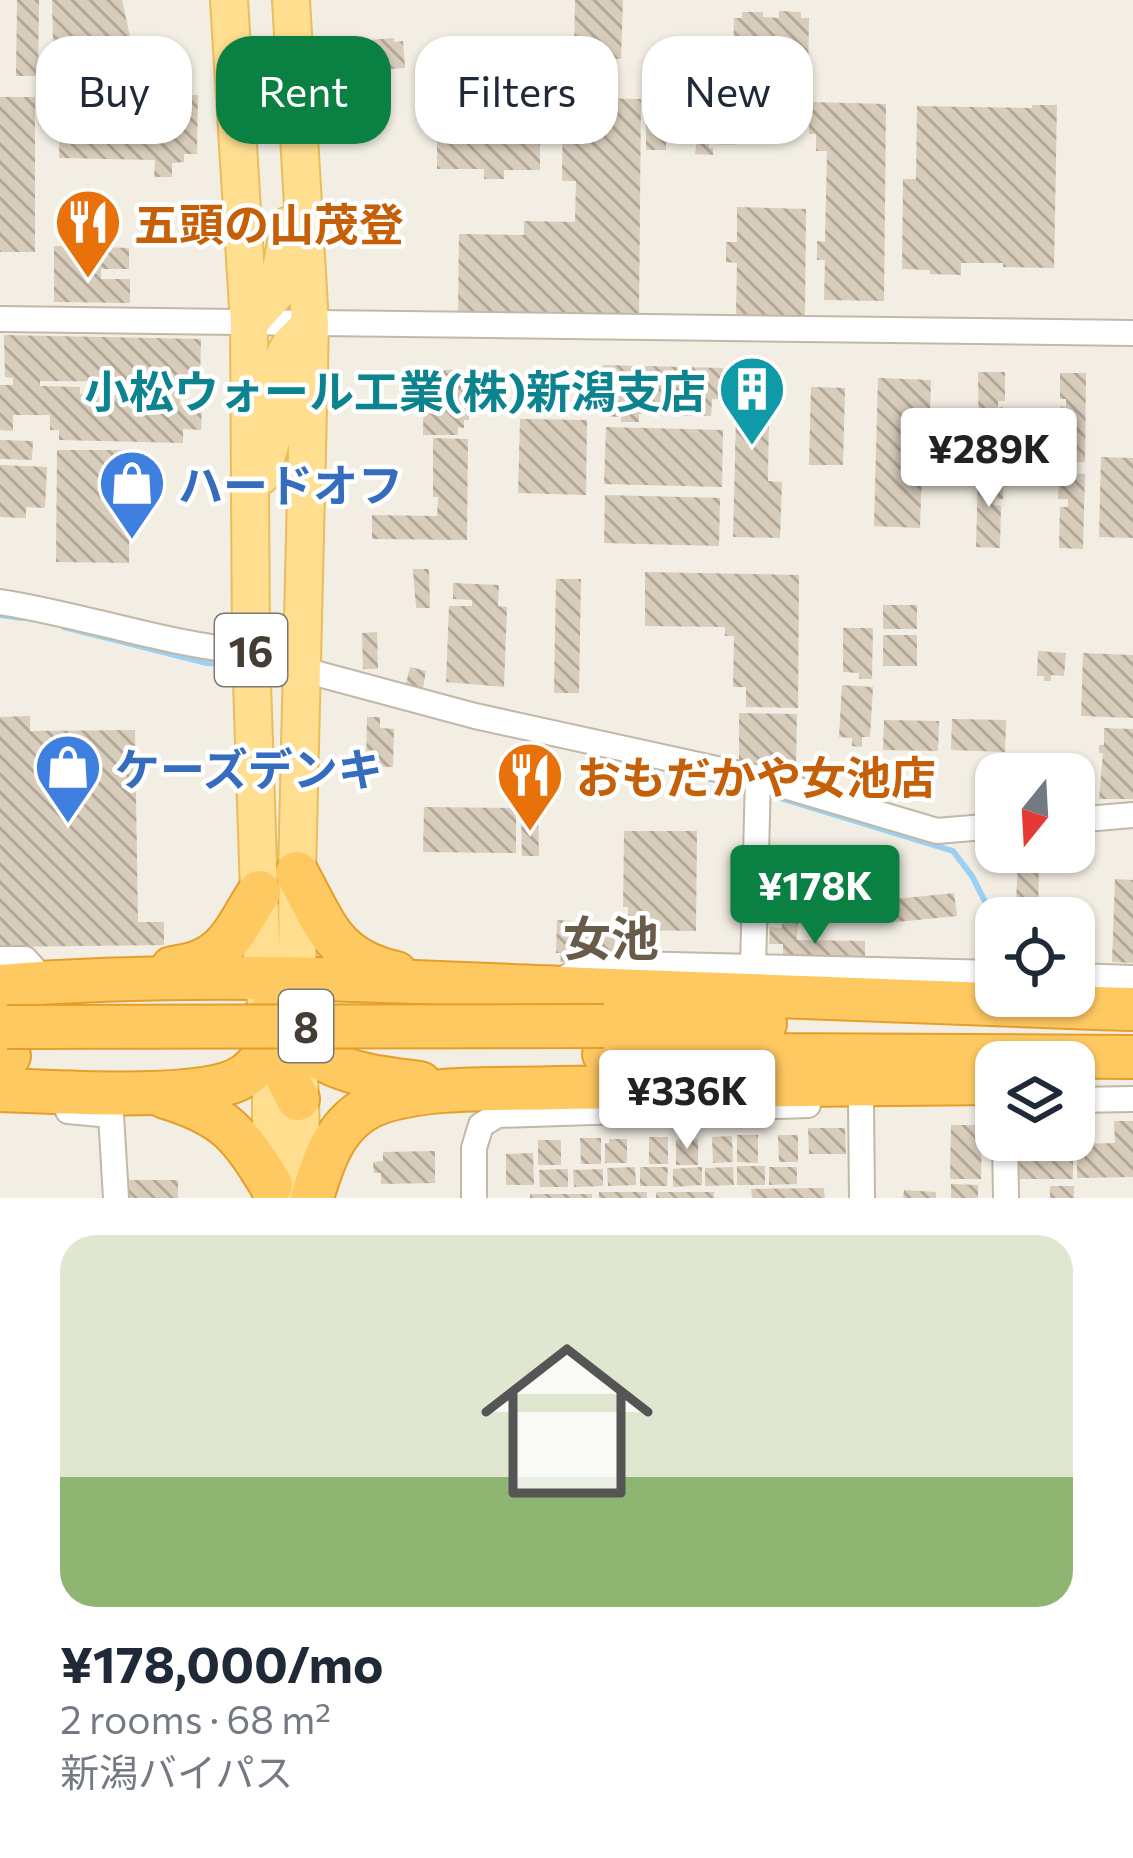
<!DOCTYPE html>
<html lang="en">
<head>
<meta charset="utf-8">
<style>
  body { margin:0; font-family:Commissioner,"Noto Sans JP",sans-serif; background:#f2f2f3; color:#1f2937; height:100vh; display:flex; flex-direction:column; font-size:45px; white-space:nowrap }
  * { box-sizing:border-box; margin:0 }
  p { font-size:39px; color:#747a83 }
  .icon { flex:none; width:66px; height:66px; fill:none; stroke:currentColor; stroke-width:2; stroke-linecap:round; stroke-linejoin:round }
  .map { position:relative; height:1198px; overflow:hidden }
  .side { display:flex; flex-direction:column; background:#fff; flex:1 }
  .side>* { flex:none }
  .banner { position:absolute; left:36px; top:36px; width:1062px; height:108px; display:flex; gap:24px }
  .needle { width:78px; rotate:198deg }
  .controls { position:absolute; left:975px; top:753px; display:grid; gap:24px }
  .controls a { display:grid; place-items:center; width:120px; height:120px; border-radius:24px; background:#fff; box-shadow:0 3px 9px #0004; font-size:60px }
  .price { position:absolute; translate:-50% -102px; padding:0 27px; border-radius:12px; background:#fff; color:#222; font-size:39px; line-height:78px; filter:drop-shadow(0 3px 6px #0008) }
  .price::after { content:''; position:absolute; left:50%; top:72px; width:36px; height:27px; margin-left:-18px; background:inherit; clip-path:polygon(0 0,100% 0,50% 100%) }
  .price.on { background:#0b8043; color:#fff }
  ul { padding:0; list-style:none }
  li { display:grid; align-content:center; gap:24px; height:636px; padding:0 60px }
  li+li { border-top:3px solid #e0e1e3 }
  li span { display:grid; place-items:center; height:372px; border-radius:36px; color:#555 }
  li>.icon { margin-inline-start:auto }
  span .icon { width:216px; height:216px; fill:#fffc; stroke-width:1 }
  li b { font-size:51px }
  .tag { padding:0 42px; border-radius:36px; background:#fff; box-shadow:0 3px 9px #0004; font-size:42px; line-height:108px }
  .tag.on { background:#0b8043; color:#fff }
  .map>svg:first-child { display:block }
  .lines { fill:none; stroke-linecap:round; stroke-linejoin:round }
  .stream { stroke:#9bd0f3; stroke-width:6 }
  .building { fill:url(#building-back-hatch) }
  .street-casing { stroke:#c1b8a8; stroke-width:28 }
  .primary-casing { stroke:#e9bd5a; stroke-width:40 }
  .highway-casing { stroke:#e59e2a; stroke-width:46 }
  .street { stroke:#fff; stroke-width:24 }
  .primary { stroke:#ffde8f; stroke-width:36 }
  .highway { stroke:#ffc961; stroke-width:42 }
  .highway-bridge-casing { stroke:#e59e2a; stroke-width:46; stroke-linecap:butt }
  .highway-bridge { stroke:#ffc961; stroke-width:42 }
  .labels { text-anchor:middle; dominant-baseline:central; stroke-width:9; stroke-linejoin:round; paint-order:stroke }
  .shield { fill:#fff; stroke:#7c7770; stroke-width:3 }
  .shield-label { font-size:42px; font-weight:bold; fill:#443d33 }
  .food-label { font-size:45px; font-weight:bold; fill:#c56008; stroke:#fff; text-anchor:start }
  .culture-label { font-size:45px; font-weight:bold; fill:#0d838f; stroke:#fff; text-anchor:end }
  .shop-label { font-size:45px; font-weight:bold; fill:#366cbe; stroke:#fff; text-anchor:start }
  .neighbourhood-label { font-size:48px; font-weight:bold; fill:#685b4a; stroke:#fff }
</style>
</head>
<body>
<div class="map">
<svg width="1133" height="1198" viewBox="0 0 1133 1198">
  <defs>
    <pattern id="building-back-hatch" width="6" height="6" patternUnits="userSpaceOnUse" patternTransform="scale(3)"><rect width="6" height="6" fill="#d8ccbb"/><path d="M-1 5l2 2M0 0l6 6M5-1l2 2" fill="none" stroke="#b1a799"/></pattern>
  </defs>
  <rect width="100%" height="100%" fill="#f2eee3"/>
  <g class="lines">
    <path class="stream" d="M 0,615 L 22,618
      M 64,627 L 207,663 L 238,665
      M 263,666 L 292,667
      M 767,794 L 953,851 L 972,876 L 996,923"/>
  </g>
  <path class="building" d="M 17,0 L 39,0 L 38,76 L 16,76 Z
    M 52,0 L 122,0 L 131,41 L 102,48 L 99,41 L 88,45 L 53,41 Z
    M 575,0 L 623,0 L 621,59 L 574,57 Z
    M 779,11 L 801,12 L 801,18 L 809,18 L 808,80 L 733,78 L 734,18 L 742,18 L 742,12 L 763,12 L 763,17 L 779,18 Z
    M 394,38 L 394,42 L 403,41 L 405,68 L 346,73 L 342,42 Z
    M 61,92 L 198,95 L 197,154 L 184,154 L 184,162 L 172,163 L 172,177 L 154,177 L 155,160 L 59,158 Z
    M 437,96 L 540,97 L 540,170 L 504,170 L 504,179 L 484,179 L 484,169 L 437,169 Z
    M 0,97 L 35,97 L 35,252 L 0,252 Z
    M 578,98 L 641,99 L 639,315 L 458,313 L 459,234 L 524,235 L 524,221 L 575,222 L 576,181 L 562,181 L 563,103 L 578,103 Z
    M 810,102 L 886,104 L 884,301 L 824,300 L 825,260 L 817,260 L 817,241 L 825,242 L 827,151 L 816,151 L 816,134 L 809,134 Z
    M 1032,105 L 1057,105 L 1054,268 L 1003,267 L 1003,263 L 961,263 L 961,275 L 930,274 L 930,270 L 902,269 L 903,179 L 916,179 L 917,106 L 1032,108 Z
    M 646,107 L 709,110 L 709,148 L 713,148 L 713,155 L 695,154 L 697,140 L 666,139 L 666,150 L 646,150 Z
    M 713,107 L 736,108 L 735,145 L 712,144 Z
    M 737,207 L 806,209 L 805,316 L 736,315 L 737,263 L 726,262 L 726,242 L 737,242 Z
    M 80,231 L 102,231 L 102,247 L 129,248 L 129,269 L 101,269 L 101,279 L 130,279 L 130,303 L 54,302 L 54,246 L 80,246 Z
    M 4,335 L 201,339 L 200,382 L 40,381 L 40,386 L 80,387 L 80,394 L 140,395 L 140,387 L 180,388 L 180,405 L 202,405 L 201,430 L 183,429 L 183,443 L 59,440 L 59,430 L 50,430 L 50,415 L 13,415 L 13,431 L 0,430 L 0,385 L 13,385 L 13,378 L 5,377 Z
    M 603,365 L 723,368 L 723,387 L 718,386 L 718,399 L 712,399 L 711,416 L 639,414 L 639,422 L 621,422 L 621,417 L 602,416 Z
    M 413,370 L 453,370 L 453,381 L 461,381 L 461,390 L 469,390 L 469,420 L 464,420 L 464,428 L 458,427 L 458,435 L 423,435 L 424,388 L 413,387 Z
    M 978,372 L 1005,372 L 1005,401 L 998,401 L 998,408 L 1003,407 L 1003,463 L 979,463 Z
    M 1060,373 L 1086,373 L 1085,462 L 1060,462 L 1060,406 L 1066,407 L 1066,399 L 1060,399 Z
    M 878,378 L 931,380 L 930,411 L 924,411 L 920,528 L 874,526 Z
    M 811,387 L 845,388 L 843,465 L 809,465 Z
    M 736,415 L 769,416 L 768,481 L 782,482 L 780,538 L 733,537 Z
    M 520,419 L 587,420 L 586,495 L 518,493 Z
    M 606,427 L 723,430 L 722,487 L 604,484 Z
    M 433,438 L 468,439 L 467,540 L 372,539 L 372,515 L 437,516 L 438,497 L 433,497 Z
    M 0,440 L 33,441 L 32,460 L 0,459 Z
    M 57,450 L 129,450 L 129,563 L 56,562 Z
    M 1101,457 L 1133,458 L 1133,538 L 1099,537 Z
    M 0,465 L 47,467 L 45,508 L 26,507 L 26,518 L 0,517 Z
    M 978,472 L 1004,473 L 1003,499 L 995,499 L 994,505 L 1001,506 L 1000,548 L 976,547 Z
    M 1059,473 L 1085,474 L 1083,549 L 1059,548 L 1060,507 L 1068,507 L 1068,499 L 1058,499 Z
    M 605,495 L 720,498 L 719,546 L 604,543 Z
    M 413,569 L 429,569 L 430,608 L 416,608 Z
    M 645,572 L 799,575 L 798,708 L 746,707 L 746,687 L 733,687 L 734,636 L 725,636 L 725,627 L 645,626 Z
    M 556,579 L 581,579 L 579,693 L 554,693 Z
    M 453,583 L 499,585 L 498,606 L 507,607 L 504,687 L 446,682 L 449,606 L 472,606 L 472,600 L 453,599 Z
    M 883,605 L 917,605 L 917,629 L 883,629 Z
    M 843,628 L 873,628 L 872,679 L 859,679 L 859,673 L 843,672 Z
    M 377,632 L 378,669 L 363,669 L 362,633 Z
    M 883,635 L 917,635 L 917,666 L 883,666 Z
    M 1038,651 L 1066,653 L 1064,676 L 1051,675 L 1051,681 L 1044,681 L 1044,676 L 1037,676 Z
    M 1083,653 L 1133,655 L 1133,718 L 1081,716 Z
    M 410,667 L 426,671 L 423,688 L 406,684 Z
    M 842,685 L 873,687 L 870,737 L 862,737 L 862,747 L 852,746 L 852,738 L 839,737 Z
    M 739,713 L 797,714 L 796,765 L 739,764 Z
    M 30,716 L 30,731 L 135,730 L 138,922 L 164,922 L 164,945 L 0,947 L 0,717 Z
    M 367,717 L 380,717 L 380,728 L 394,729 L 393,767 L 366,766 Z
    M 952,719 L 1006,720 L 1005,752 L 951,750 Z
    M 884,720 L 939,721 L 938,751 L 883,750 Z
    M 1104,728 L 1133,729 L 1133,799 L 1099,799 L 1103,753 L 1099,753 L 1099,745 L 1104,745 Z
    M 424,807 L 516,808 L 516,853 L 423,852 Z
    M 521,811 L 538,811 L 539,856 L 522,856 Z
    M 624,831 L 697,831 L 696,931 L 628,930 L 628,907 L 623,907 Z
    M 1018,857 L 1039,858 L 1038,918 L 1022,918 L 1023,905 L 1016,905 Z
    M 1115,879 L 1133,880 L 1133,963 L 1112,962 Z
    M 954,893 L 957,916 L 887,923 L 885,900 Z
    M 557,920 L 576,921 L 576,928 L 615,929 L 614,954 L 582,953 L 582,958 L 573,958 L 573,962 L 560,962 L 561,953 L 556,953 Z
    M 782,920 L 798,920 L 797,940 L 865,941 L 865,963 L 783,961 L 783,944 L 769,944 L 770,927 L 782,928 Z
    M 1114,1121 L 1133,1121 L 1133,1177 L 1077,1178 L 1077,1144 L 1115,1143 Z
    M 951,1125 L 986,1125 L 986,1132 L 982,1131 L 981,1179 L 950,1179 Z
    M 808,1128 L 845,1128 L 846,1154 L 809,1154 Z
    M 737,1135 L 758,1135 L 758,1163 L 737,1162 Z
    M 778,1135 L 798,1135 L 798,1162 L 779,1162 Z
    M 732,1136 L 733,1162 L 713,1163 L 712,1137 Z
    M 649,1137 L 668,1137 L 668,1164 L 649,1164 Z
    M 580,1138 L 601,1138 L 601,1164 L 581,1164 Z
    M 609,1139 L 627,1139 L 627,1163 L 605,1163 L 605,1143 L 609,1143 Z
    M 698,1139 L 698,1165 L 676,1165 L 676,1140 Z
    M 538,1140 L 561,1140 L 561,1165 L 538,1165 Z
    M 435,1151 L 435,1183 L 381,1184 L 381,1173 L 374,1173 L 373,1162 L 383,1161 L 383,1152 Z
    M 1017,1151 L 1073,1151 L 1073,1179 L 1017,1179 Z
    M 533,1153 L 534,1185 L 506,1185 L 506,1154 Z
    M 737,1166 L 765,1166 L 765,1185 L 737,1185 Z
    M 635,1167 L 636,1185 L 608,1186 L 607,1168 Z
    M 640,1167 L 668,1167 L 667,1186 L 640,1186 Z
    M 702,1167 L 702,1185 L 673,1187 L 673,1169 Z
    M 733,1167 L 734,1185 L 705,1186 L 705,1168 Z
    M 769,1167 L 797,1167 L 797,1184 L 769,1185 Z
    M 568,1169 L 568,1187 L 540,1187 L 539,1170 Z
    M 603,1169 L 603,1186 L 574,1187 L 573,1170 Z
    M 129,1180 L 178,1180 L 178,1198 L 129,1198 Z
    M 951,1184 L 978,1185 L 978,1198 L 951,1198 Z
    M 1050,1186 L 1074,1186 L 1074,1198 L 1050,1198 Z
    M 824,1188 L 825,1198 L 752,1198 L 751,1189 Z
    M 904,1190 L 936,1192 L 936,1198 L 903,1198 Z
    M 599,1192 L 647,1192 L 647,1198 L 599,1198 Z
    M 656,1192 L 714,1192 L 714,1198 L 656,1198 Z
    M 530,1194 L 592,1194 L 592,1198 L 530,1198 Z"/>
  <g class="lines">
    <g class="street-casing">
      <path id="street" d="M 0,319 L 1133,333
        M 0,602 C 85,615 166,645 251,652
        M 300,669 L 475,716 L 758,778 L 937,831 L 996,826
        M 1074,820 L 1133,815
        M 0,959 L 25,959 L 46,982
        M 753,967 L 758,778
        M 1074,976 L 1133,978
        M 557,983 L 590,963 L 996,973
        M 1074,1100 L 1133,1099
        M 861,1103 L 862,1198
        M 68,1111 L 111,1115 L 116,1198
        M 1005,1140 L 1006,1198
        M 474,1198 L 474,1148 L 481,1125 L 498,1115 L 808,1105"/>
    </g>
    <g class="primary-casing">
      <path id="primary" d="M 229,0 L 249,323 L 251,652 L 259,892 L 263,978 L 271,1043 L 271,1194
        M 291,0 L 310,324 L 297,873 L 298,1004
        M 249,323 L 277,292 L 289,225
        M 261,476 L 276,425 L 285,354 L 290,345 L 310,324
        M 299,1071 L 303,1198"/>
    </g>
    <g class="highway-casing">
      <path id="highway" d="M 297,873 C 325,924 333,959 396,973
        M 172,968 C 226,962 232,934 259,892
        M 0,986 C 195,970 390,981 585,989 C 767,997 950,1004 1133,1009
        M 275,1002 C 305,1070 355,1075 420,1083
        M 259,1022 L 298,1099
        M 612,1026 L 765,1024
        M 604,1054 L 1133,1057
        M 0,1056 L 9,1056
        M 0,1090 C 53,1091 204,1103 244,1076 C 269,1059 282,1024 291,997
        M 165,1097 C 225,1115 240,1134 271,1185
        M 312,1198 C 323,1160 336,1120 376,1104 C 426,1085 504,1090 558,1088 C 704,1085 850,1085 996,1083"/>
    </g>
    <use href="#street" class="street"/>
    <use href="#primary" class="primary"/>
    <use href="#highway" class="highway"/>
    <g class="highway-bridge-casing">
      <path id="highway-bridge" d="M 7,1027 L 604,1026"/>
    </g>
    <use href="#highway-bridge" class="highway-bridge"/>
  </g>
  <defs>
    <g id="restaurant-pin" transform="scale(3.45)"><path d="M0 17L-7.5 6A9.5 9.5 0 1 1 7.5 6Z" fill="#e8710a" stroke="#fff"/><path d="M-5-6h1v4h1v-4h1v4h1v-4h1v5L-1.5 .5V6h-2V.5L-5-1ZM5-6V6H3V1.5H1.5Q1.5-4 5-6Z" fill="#fff"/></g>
    <g id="building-pin" transform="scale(3.45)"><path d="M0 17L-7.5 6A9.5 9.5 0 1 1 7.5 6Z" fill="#0f9aa8" stroke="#fff"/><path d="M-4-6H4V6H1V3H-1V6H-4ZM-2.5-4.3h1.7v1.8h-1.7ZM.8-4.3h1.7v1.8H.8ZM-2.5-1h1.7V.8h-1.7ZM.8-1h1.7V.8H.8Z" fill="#fff"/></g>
    <g id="shop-pin" transform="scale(3.45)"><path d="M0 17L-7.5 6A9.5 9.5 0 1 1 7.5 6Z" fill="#3f7fe0" stroke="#fff"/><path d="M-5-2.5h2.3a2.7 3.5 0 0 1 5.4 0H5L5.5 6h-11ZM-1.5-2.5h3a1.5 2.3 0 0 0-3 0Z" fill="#fff"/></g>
  </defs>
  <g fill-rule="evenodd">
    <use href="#restaurant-pin" x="88" y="222"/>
    <use href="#building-pin" x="752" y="389"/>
    <use href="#shop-pin" x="132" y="483"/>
    <use href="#shop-pin" x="68" y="767"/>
    <use href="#restaurant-pin" x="530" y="775"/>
  </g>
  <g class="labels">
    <g class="shield">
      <rect x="215" y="614" width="72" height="72" rx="9"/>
      <rect x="279" y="990" width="54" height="72" rx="9"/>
    </g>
    <g class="shield-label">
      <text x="251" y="650">16</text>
      <text x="306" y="1026">8</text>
    </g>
    <g class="food-label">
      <text x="134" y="222">五頭の山茂登</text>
      <text x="576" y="775">おもだかや女池店</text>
    </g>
    <g class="culture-label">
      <text x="706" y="389">小松ウォール工業(株)新潟支店</text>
    </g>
    <g class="shop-label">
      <text x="178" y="483">ハードオフ</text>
      <text x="115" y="767">ケーズデンキ</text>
    </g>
    <g class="neighbourhood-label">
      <text x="611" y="936">女池</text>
    </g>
  </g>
</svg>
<div class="controls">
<a><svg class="needle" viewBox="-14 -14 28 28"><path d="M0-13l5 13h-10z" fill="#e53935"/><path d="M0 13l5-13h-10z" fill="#747a83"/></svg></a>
<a><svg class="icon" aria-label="locate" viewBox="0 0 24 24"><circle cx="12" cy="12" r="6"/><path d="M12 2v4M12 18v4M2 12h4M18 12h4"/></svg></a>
<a><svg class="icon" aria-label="layers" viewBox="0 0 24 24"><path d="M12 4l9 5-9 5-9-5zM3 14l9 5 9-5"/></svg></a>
</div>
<b class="price" style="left:989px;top:510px">¥289K</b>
<b class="price on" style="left:815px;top:947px">¥178K</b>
<b class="price" style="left:687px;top:1152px">¥336K</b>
<div class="banner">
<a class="tag">Buy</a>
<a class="tag on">Rent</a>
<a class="tag">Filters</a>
<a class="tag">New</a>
</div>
</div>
<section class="side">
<ul>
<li><span style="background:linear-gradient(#dfe7d0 65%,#8fb573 0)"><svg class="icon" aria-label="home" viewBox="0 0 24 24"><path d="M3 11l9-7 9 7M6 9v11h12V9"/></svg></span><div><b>¥178,000/mo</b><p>2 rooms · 68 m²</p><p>新潟バイパス</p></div></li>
</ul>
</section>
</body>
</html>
